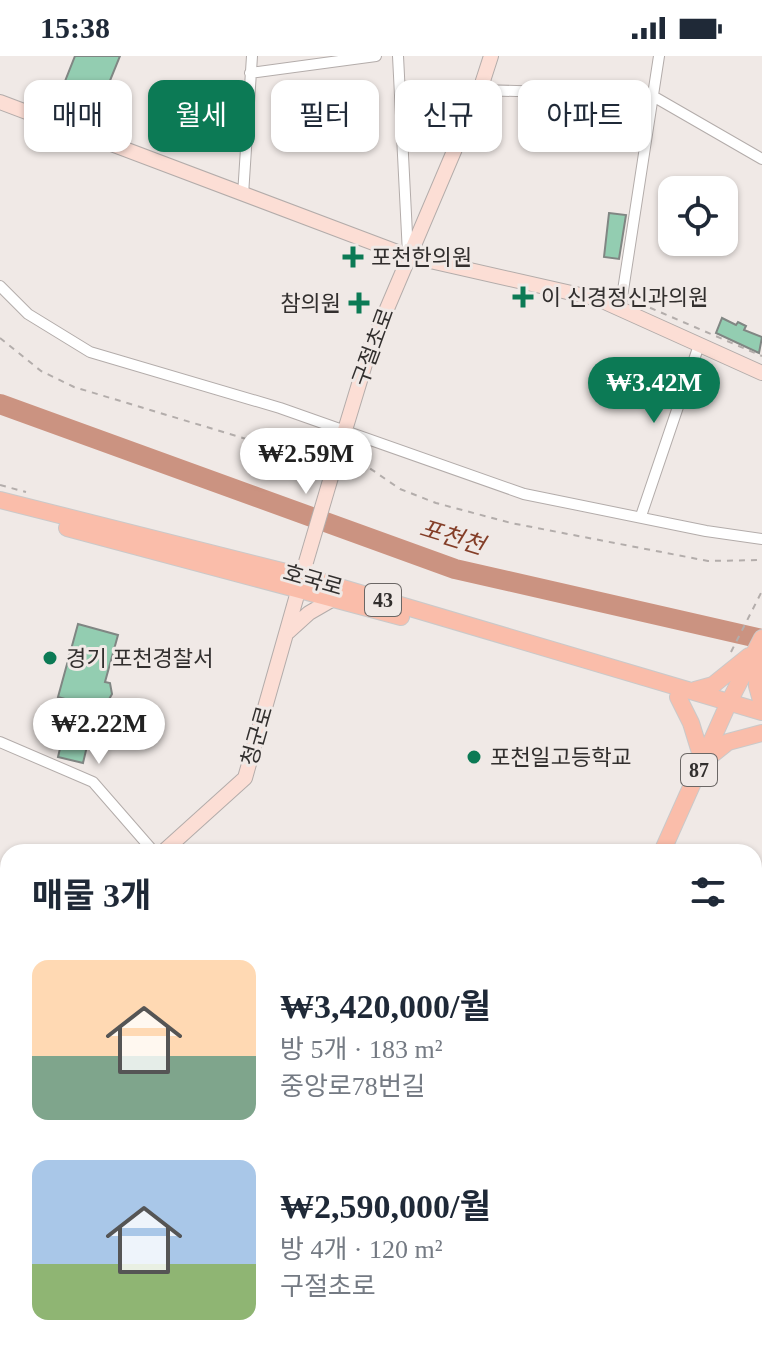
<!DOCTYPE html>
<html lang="ko">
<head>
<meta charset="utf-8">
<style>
  body { margin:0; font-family:"Times New Roman","Noto Sans KR",serif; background:#f6f6f7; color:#1f2937; height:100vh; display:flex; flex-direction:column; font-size:30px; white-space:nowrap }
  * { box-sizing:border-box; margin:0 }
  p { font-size:26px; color:#747a83 }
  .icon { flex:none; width:44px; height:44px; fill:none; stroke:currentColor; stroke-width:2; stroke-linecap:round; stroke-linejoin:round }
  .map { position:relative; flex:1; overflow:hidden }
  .side { position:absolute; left:0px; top:788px; width:762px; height:514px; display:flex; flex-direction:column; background:#fff; border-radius:24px 24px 0 0; box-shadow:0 2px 6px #0004 }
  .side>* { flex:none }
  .hud { position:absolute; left:24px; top:24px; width:714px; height:72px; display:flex; gap:16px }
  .buttons { position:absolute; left:658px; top:120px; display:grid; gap:16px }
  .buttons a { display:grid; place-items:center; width:80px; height:80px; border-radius:16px; background:#fff; box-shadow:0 2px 6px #0004; font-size:40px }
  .price { position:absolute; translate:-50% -68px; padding:0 18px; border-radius:28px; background:#fff; color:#222; font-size:26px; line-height:52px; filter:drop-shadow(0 2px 4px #0008) }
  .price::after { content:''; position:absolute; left:50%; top:48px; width:24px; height:18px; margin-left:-12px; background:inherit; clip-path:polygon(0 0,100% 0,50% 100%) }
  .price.current { background:#0c7a55; color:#fff }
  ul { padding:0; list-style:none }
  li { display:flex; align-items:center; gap:24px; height:200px; padding:0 32px }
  li span { display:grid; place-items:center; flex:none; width:224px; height:160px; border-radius:16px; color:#555 }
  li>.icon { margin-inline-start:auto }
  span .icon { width:96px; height:96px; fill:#fffc; stroke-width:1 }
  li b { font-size:34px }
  h2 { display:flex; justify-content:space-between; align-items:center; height:96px; padding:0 32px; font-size:34px }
  .chip { padding:0 28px; border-radius:16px; background:#fff; box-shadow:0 2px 6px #0004; font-size:28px; line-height:72px }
  .chip.current { background:#0c7a55; color:#fff }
  .status { display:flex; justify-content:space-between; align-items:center; height:56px; padding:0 40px; background:#fff; direction:ltr }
  .status svg { height:22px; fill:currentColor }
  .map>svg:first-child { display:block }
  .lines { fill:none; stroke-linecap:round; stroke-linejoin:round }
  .river { stroke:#cb9381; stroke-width:20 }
  .building { fill:#93cdb1; stroke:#808683; stroke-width:2 }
  .street-casing { stroke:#b3acaa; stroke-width:12 }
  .secondary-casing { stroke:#b3acaa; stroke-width:16 }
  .primary-casing { stroke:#cac9c9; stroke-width:18 }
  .path { stroke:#b3adab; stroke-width:2; stroke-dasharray:6 6; stroke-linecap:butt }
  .street { stroke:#fff; stroke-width:10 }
  .secondary { stroke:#fcded5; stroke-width:14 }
  .primary { stroke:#fabdaa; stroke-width:16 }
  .secondary-bridge-casing { stroke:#b3acaa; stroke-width:16; stroke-linecap:butt }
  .secondary-bridge { stroke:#fcded5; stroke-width:14 }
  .poi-dot { fill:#0c7a55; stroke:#f0e9e6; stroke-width:3 }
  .labels { text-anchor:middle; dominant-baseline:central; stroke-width:6; stroke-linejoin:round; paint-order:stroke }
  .shield { fill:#f0e9e6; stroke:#6b6765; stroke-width:2 }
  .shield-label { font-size:20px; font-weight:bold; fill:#322f2e }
  .poi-label { font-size:22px; fill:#322f2e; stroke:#f0e9e6; text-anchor:start }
  .street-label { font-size:22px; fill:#322f2e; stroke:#f0e9e6 }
  .water-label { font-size:24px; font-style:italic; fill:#843e28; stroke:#f0e9e6 }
</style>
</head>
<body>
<div class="status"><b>15:38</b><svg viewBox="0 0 49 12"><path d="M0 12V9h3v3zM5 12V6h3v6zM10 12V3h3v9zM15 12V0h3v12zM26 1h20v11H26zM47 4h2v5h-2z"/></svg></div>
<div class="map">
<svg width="762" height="1301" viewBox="0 0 762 1301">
  <rect width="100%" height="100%" fill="#f0e9e6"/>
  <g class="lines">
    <path class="river" d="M 0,348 L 455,513 L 762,583"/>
  </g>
  <path class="building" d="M 75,0 L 120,0 L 94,64 L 56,48 Z
    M 609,157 L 626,159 L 619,203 L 604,201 Z
    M 722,262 L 736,269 L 738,266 L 746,270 L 744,274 L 762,281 L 759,297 L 716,277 Z
    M 78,568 L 118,579 L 105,626 L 110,627 L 112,638 L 103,654 L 58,641 Z
    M 67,663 L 92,669 L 83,707 L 58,701 Z"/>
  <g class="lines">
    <g class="street-casing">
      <path id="street" d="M 398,0 L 408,198
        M 250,17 L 376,0
        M 480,34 L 651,39 L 762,103
        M 243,139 L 252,0
        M 0,230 L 28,258 L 90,296 L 280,352 L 524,438 L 706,475 L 762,483
        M 620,254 L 659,0
        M 641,460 L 699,289
        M 0,686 L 93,726 L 154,796
        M 245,1294 L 247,1301
        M 589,1301 L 603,1301"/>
    </g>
    <g class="secondary-casing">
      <path id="secondary" d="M 0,46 L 408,200 L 598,243 L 762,317
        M 342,384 L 369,295 L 480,34 L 491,0
        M 288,576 L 309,557 L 335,542
        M 163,796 L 245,722 L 301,525
        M 0,942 L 8,935"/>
    </g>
    <g class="primary-casing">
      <path id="primary" d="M 0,444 L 302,520 L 762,656
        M 67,472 L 401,561
        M 758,596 L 757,630 L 762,648
        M 695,634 L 713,629 L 749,600
        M 678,641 L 691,667 L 703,706 L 728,686 L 762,677
        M 662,796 L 729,646 L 762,582
        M 263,1301 L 275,1294"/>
    </g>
    <path class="path" d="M 639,247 L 762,300
      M 0,282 L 41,315 L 74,331 L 253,385 L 326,398
      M 348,404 L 365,409 L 400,433 L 436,447 L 511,467 L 708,505 L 762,504
      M 0,429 L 26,436
      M 731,596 L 762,535"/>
    <use href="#street" class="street"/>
    <use href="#secondary" class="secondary"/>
    <use href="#primary" class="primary"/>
    <g class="secondary-bridge-casing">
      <path id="secondary-bridge" d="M 306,506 L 342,384"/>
    </g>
    <use href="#secondary-bridge" class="secondary-bridge"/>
  </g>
  <g class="poi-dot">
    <path d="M349 189h8v8h8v8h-8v8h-8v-8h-8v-8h8z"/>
    <path d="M519 229h8v8h8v8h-8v8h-8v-8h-8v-8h8z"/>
    <path d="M355 235h8v8h8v8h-8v8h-8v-8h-8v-8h8z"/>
    <circle cx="50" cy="602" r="8"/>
    <circle cx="474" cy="701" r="8"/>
  </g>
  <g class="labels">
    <g class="shield">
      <rect x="365" y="528" width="36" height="32" rx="6"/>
      <rect x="681" y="698" width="36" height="32" rx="6"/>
    </g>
    <g class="shield-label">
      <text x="383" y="544">43</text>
      <text x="699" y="714">87</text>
    </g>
    <g class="poi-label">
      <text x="371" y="201">포천한의원</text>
      <text x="541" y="241">이 신경정신과의원</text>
      <text x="341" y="247" text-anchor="end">참의원</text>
      <text x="66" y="602">경기 포천경찰서</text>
      <text x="490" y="701">포천일고등학교</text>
    </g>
    <g class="street-label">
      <text transform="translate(373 291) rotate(-70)">구절초로</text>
      <text transform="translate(313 524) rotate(16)">호국로</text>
      <text transform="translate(257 680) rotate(-74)">청군로</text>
    </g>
    <g class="water-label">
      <text transform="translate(452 481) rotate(17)">포천천</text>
    </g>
  </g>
</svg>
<div class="buttons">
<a><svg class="icon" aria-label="locate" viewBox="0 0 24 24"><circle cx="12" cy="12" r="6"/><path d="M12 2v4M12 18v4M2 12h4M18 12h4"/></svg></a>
</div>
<b class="price current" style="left:654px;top:369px">₩3.42M</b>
<b class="price" style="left:306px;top:440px">₩2.59M</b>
<b class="price" style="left:99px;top:710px">₩2.22M</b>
<div class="hud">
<a class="chip">매매</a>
<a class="chip current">월세</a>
<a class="chip">필터</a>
<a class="chip">신규</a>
<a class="chip">아파트</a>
</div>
<section class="side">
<h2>매물 3개<svg class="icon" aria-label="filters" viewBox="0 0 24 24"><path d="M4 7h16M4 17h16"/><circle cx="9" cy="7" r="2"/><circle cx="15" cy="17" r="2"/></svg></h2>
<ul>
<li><span style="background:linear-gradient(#ffd9b3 60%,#7fa58c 0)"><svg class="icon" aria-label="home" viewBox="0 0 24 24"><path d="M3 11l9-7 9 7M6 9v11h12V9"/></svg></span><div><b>₩3,420,000/월</b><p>방 5개 · 183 m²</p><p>중앙로78번길</p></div></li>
<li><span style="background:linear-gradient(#a9c7e8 65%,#8fb573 0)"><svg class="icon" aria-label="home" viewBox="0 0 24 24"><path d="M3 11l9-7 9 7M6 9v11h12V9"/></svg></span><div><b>₩2,590,000/월</b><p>방 4개 · 120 m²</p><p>구절초로</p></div></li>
</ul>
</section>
</div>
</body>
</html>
